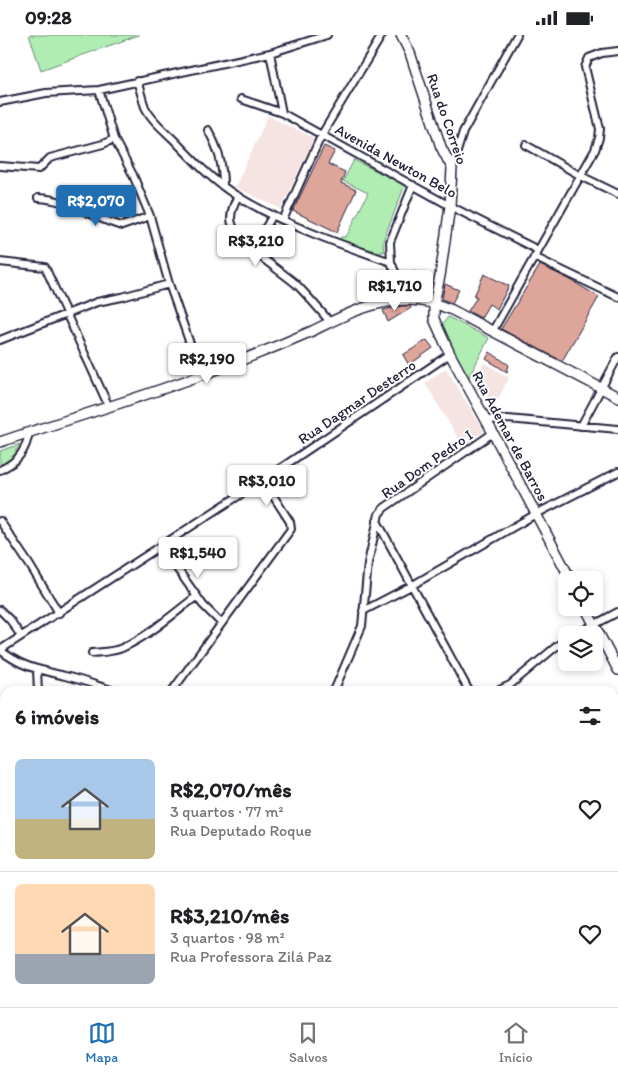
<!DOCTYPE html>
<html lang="pt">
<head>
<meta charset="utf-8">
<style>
  body { margin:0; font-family:Itim,sans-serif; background:#f6f6f6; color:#202124; height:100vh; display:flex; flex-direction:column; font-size:19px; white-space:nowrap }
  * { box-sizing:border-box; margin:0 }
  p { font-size:16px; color:#757577 }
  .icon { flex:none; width:28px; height:28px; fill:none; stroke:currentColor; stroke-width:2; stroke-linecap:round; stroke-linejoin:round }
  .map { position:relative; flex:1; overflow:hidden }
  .panel { position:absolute; left:0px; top:651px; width:619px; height:321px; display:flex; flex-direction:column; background:#fff; border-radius:15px 15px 0 0; box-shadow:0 2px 8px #0003 }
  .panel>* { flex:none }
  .controls { position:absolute; left:558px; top:536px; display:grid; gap:10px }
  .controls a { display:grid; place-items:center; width:45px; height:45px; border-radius:8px; background:#fff; box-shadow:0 2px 8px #0003; font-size:25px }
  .price { position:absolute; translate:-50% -42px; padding:0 11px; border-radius:5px; background:#fff; color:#222; font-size:16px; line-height:32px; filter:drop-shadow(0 1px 2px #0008) }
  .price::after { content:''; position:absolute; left:50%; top:30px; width:15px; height:11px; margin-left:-8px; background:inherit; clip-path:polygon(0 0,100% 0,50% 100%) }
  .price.active { background:#1f6fb2; color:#fff }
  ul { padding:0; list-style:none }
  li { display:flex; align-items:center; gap:15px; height:125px; padding:0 15px }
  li+li { border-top:1px solid #e0e0e0 }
  li span { display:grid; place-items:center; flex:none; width:140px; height:100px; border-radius:8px; color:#555 }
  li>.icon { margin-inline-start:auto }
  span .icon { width:60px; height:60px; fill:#fffc; stroke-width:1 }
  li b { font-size:21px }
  h2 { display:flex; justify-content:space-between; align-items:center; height:60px; padding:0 15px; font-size:21px }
  .status { display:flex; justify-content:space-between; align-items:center; height:35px; padding:0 25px; background:#fff; direction:ltr }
  .status svg { height:14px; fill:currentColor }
  .dock { display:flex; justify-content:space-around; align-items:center; height:70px; border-top:1px solid #e0e0e0; background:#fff; font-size:14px; color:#757577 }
  .dock a { display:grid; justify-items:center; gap:2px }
  .dock .active { color:#1f6fb2 }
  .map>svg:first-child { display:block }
  .built { fill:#f5e4e1 }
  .green { fill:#b0edb3; stroke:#698877 }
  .building { fill:#dea59b; stroke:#22223b }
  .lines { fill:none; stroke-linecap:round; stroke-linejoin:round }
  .street-casing { stroke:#22223b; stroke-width:10 }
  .secondary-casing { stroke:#22223b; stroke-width:12 }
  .street { stroke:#fff; stroke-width:6 }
  .secondary { stroke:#fff; stroke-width:9 }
  .labels { text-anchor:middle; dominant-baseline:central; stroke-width:4; stroke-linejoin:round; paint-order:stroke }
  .street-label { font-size:15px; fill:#22223b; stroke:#fff }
</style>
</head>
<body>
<div class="status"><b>09:28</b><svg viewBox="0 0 49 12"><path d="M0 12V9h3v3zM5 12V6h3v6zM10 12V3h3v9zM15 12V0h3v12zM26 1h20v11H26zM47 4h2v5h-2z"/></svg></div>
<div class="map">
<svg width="618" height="972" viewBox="0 0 618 972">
  <rect width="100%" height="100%" fill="#fff"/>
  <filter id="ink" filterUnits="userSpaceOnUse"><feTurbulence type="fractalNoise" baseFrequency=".02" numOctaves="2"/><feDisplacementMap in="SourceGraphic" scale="10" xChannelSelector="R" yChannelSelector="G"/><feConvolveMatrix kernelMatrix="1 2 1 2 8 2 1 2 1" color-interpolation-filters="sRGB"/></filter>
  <g filter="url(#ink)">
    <path class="built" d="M 268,81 L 314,103 L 281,174 L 235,152 Z
      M 484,327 L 509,343 L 495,370 L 474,352 Z
      M 446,333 L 485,398 L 459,405 L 425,348 Z"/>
    <path class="green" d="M 29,0 L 139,0 L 41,35 Z
      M 354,125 L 405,150 L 383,206 L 384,217 L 379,217 L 339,205 L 341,202 L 345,202 L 348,199 L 368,158 L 343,146 Z
      M 448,282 L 489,303 L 468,344 L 440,292 Z
      M 20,409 L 16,415 L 15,422 L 5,428 L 0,429 L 0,416 Z
      M 0,824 L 5,825 L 5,968 L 614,968 L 614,837 L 618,838 L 618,972 L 0,972 Z"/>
    <path class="building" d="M 324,111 L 335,116 L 328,129 L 345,137 L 341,148 L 356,155 L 337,197 L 293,176 Z
      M 540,230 L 569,244 L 599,262 L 562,326 L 501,294 Z
      M 403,236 L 416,237 L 416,257 L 408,255 L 404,246 Z
      M 484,239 L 509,251 L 497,274 L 489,269 L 481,283 L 468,276 L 477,262 L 474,261 Z
      M 445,249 L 459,255 L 452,268 L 442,264 Z
      M 401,271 L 410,271 L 411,273 L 388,287 L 383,275 Z
      M 427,305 L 433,313 L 409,330 L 403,320 Z
      M 490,317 L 509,330 L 507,337 L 486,324 Z"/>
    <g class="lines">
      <g class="street-casing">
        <path id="street" d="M 270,18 L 282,78
          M 137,46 C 140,54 142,64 145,72 C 151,85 165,96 175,106 C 194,126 214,147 237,161 C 285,190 339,209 391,227
          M 99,55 L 114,104 L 133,140 L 150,181 L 169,249 L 201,340
          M 241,64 L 282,78 L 450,171 L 538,215
          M 0,67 L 46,58 L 99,55 L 270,18 L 327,0
          M 208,95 C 218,113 223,129 223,151
          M 526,110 L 581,141 L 618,159
          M 0,131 L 39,134 L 50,123 L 103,109 L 114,104
          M 452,133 L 463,97 L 517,0
          M 238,161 C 234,168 231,176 231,184 C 233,207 279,234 296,249 C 308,261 319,274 330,287
          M 38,163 C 69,164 92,183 122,191 L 150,181
          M 283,185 L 322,99 L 382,0
          M 253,214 L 273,180
          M 534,222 L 618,262
          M 0,227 L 45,232 L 109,372
          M 406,264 L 391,227 L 390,207 L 413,150
          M 492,297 L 595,115 L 599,103 L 600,94 L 585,32 L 589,23 L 602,18 L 618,16
          M 0,305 L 97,267 L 122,262 L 169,249
          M 487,385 L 508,384 L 618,394
          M 581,391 L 618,322
          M 0,435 C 17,427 26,417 29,397
          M 0,486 L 29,529 L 59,578
          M 377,486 L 469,656
          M 161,511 L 203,570 L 221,588
          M 0,575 L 10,585 L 21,601
          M 363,576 L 411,551 L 536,479 L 618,437
          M 575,600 L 618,577
          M 0,615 L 263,445 L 450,319
          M 0,615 C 23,633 38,634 65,641 C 82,645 98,651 114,656
          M 92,618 C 102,617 113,617 122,613 C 149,601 173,579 197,561
          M 37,635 L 38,656
          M 172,656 L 291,494 L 290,487 L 263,445
          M 334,656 L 362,591 L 368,528 L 379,479 L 384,473 L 493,398
          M 497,656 L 510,650 L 558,610 L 566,605
          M 614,708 L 618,705
          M 614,832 L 618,832"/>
      </g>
      <g class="secondary-casing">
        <path id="secondary" d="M 401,0 L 410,18 L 441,112 L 452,133 L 450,171 L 440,241 L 434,268 L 434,284 L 450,319 L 493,398 L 571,545
          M 0,407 C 77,381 155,359 231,329 C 258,319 285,308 312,296 C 335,285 357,273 382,268 C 407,262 429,265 452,275 L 618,362
          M 585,572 L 618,635"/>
      </g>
      <use href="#street" class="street"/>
      <use href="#secondary" class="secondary"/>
    </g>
  </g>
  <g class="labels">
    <g class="street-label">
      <text transform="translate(447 84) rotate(71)">Rua do Correio</text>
      <text transform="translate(396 126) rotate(29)">Avenida Newton Belo</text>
      <text transform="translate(357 367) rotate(-34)">Rua Dagmar Desterro</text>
      <text transform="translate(510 401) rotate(62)">Rua Ademar de Barros</text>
      <text transform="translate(427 429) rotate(-35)">Rua Dom Pedro I</text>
    </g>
  </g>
</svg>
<div class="controls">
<a><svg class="icon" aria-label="locate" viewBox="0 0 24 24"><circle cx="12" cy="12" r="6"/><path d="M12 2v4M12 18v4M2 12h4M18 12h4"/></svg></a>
<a><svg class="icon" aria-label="layers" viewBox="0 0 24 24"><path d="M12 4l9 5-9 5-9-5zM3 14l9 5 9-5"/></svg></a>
</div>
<b class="price active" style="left:96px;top:192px">R$2,070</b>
<b class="price" style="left:256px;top:232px">R$3,210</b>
<b class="price" style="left:395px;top:277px">R$1,710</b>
<b class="price" style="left:207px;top:350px">R$2,190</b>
<b class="price" style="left:267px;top:472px">R$3,010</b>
<b class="price" style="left:198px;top:544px">R$1,540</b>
<section class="panel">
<h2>6 imóveis<svg class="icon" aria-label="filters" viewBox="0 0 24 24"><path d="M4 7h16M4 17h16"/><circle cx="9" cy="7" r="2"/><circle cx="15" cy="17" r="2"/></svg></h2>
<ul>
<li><span style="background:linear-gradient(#a9c7e8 60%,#c2b280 0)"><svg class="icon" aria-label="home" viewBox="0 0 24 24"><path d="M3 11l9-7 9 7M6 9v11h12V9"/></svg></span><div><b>R$2,070/mês</b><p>3 quartos · 77 m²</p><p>Rua Deputado Roque</p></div><svg class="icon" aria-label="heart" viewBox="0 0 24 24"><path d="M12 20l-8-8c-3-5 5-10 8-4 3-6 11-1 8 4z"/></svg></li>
<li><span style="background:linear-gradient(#ffd9b3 70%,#9aa5b1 0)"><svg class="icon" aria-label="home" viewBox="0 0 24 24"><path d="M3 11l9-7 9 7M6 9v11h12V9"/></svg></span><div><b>R$3,210/mês</b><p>3 quartos · 98 m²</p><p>Rua Professora Zilá Paz</p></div><svg class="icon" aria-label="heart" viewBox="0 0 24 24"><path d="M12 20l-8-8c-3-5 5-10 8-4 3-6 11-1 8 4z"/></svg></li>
</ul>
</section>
</div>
<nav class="dock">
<a class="active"><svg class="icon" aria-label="map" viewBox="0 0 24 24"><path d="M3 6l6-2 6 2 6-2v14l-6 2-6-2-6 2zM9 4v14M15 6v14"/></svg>Mapa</a>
<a><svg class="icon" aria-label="saved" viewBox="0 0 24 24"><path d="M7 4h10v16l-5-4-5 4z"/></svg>Salvos</a>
<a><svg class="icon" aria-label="home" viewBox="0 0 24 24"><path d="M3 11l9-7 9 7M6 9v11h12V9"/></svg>Início</a>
</nav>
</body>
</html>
